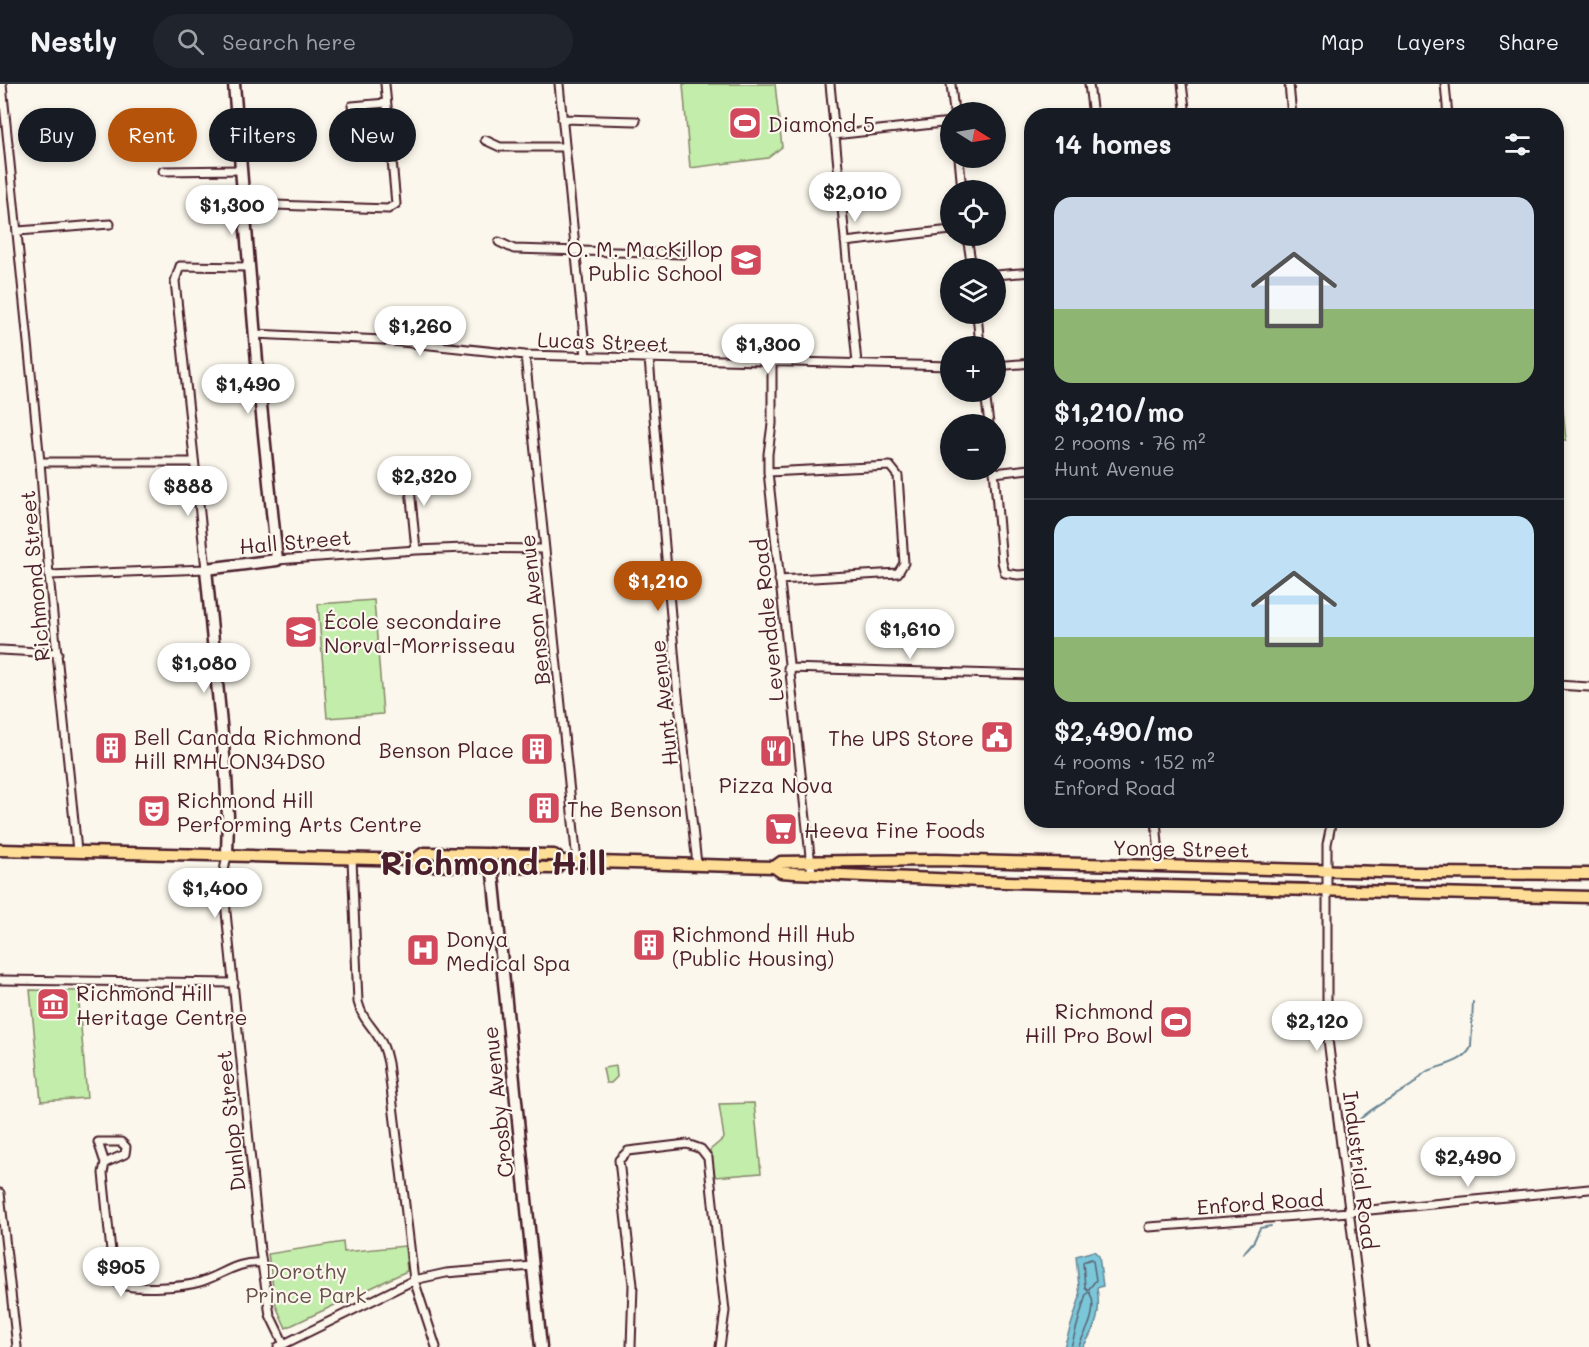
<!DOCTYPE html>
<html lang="en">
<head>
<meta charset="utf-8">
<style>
  body { margin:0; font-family:Mali,sans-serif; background:#20242c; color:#f1f3f6; height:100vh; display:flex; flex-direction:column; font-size:22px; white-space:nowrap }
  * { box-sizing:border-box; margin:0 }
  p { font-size:20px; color:#9ea1a6 }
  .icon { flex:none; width:33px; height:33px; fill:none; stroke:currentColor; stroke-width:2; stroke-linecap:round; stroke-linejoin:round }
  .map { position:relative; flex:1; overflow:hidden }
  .sheet { position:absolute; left:1024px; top:24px; width:540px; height:720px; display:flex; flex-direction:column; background:#171b24; border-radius:24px; box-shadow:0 3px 9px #0003 }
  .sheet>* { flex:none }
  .guide { position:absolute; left:18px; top:24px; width:570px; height:54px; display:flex; gap:12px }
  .needle { width:39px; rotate:101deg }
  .fabs { position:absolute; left:940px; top:18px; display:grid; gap:12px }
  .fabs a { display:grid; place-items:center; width:66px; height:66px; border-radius:50%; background:#171b24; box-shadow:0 3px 9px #0003; font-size:30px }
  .price { position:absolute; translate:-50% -51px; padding:0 14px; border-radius:21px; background:#fff; color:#222; font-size:20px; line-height:39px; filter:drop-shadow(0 2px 3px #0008) }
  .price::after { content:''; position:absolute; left:50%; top:36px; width:18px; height:14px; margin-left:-9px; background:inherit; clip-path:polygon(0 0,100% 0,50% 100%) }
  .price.on { background:#b45309; color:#fff }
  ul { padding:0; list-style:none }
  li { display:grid; align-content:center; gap:12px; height:318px; padding:0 30px }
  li+li { border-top:2px solid #363941 }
  li span { display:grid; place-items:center; height:186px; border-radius:18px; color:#555 }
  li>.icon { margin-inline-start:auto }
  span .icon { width:108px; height:108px; fill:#fffc; stroke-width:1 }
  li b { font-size:26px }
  h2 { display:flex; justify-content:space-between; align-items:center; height:72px; padding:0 30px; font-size:26px }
  .tag { padding:0 21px; border-radius:27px; background:#171b24; box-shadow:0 3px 9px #0003; font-size:21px; line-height:54px }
  .tag.on { background:#b45309; color:#fff }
  header { display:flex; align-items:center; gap:36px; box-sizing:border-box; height:84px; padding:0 30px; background:#171b24; border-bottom:2px solid #363941 }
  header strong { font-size:28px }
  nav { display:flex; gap:33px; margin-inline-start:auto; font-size:21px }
  .search { width:420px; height:54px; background:#20242c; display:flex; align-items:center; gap:15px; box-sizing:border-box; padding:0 21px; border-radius:33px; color:#9ea1a6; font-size:22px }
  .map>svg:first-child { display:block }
  .green { fill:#c2edaa; stroke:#86866a; stroke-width:1.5 }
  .water { fill:#7ac7d9; stroke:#678493; stroke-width:1.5 }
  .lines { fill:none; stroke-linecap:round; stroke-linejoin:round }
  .shore { stroke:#5d6271; stroke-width:1.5 }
  .stream { stroke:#678493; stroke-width:2 }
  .street-casing { stroke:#4a1f2b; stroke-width:11 }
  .secondary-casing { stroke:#4a1f2b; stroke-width:15 }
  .primary-casing { stroke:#4a1f2b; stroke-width:15 }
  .street { stroke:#fbf7ec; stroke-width:7 }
  .secondary { stroke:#fbf7ec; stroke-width:10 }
  .primary { stroke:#fede96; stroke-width:10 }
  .labels { text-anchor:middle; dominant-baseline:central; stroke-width:4.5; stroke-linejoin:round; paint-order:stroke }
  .poi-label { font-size:21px; fill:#4a1f2b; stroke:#fbf7ec; text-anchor:start }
  .street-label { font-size:21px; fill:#4a1f2b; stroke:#fbf7ec }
  .park-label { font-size:21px; fill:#68524b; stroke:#fbf7ec }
  .town-label { font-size:33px; font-weight:bold; fill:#4a1f2b; stroke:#fbf7ec }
</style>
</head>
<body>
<header>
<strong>Nestly</strong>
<div class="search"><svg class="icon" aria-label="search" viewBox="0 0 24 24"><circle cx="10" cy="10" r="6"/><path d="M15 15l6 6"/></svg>Search here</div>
<nav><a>Map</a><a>Layers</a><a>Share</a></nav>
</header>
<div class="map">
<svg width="1589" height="1263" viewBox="0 0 1589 1263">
  <rect width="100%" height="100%" fill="#fbf7ec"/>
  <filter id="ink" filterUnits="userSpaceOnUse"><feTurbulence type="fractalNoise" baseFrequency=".0167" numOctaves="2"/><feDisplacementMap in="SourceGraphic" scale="12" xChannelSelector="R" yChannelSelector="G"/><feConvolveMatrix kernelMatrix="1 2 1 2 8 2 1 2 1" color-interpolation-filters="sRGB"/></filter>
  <g filter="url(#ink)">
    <path class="green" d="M 683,0 L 775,0 L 782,63 L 768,74 L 690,84 Z
      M 1557,306 L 1561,306 L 1566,356 L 1557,356 Z
      M 374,516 L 383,630 L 327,634 L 318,520 Z
      M 30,906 L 78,907 L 87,1014 L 41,1017 Z
      M 616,982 L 617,993 L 611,999 L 606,999 L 603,984 Z
      M 754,1019 L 761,1089 L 715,1093 L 710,1066 L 724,1054 L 719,1020 Z
      M 343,1158 L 344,1168 L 405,1162 L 407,1187 L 286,1244 L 276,1222 L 268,1170 Z"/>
    <path class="water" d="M 1094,1167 L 1099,1172 L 1103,1202 L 1097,1204 C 1101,1230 1097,1241 1083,1263 L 1064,1263 L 1080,1213 L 1076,1172 Z"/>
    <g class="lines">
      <path class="shore" d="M 1091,1175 L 1093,1177 L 1096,1196 L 1088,1206 L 1085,1203 L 1083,1178 Z
        M 1071,1263 L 1086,1210 L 1089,1208 C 1096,1218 1092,1234 1087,1245 C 1084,1252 1080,1256 1079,1263"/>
      <path class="stream" d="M 1347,1049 C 1366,1025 1388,1017 1412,1001 C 1417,997 1421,991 1426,988 C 1440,981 1464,979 1471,963 L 1473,918
        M 1243,1170 L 1254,1157 L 1260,1144 L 1271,1142"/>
      <g class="street-casing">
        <path id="street" d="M 2,0 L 40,378 L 49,491 L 77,767
          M 559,0 L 586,273
          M 830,0 L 857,279
          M 951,0 L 954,28
          M 1089,0 L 1093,32
          M 1182,0 L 1186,32
          M 1289,0 L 1292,32
          M 1445,0 L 1448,32
          M 352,22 L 386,19
          M 562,35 L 636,37
          M 834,51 L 951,38
          M 485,56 L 500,63 L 565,63
          M 959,74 L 962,106
          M 163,87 L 242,86
          M 244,120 L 388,125 L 396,120 L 385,0
          M 18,147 L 110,140
          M 967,152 L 972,184
          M 499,158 L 514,165 L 683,170
          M 845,158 L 951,146
          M 996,191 L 1032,188
          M 977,230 L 980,262
          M 254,250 L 383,256 L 525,271 L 951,282
          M 525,271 L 577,777
          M 649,275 L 677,602 L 697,780
          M 772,279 L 772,340 L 768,370 L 768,388 L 812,790
          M 996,282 L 1032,279
          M 985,308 L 989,340
          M 40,378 L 194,378
          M 408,383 L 416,466
          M 994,386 L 1002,478 L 1005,489 L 1018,491 L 1032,490
          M 768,388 L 890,382 L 898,392 L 904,479 L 898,489 L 779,496
          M 994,389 L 1029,385
          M 277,476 L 416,466 L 465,464 L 544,465
          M 49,491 L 206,485 L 175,197 L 180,182 L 248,183
          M 0,566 L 58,569
          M 788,584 L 1032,591
          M 1557,601 L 1589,603
          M 1156,736 L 1160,783
          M 1332,736 L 1327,760 L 1327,947 L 1366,1263
          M 227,771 L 224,787 L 226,828 L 260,1167 L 270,1231 L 284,1260
          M 352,775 L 358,918 C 363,937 371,940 380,956 C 385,963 386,971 388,979 L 414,1196 L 436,1263
          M 0,896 L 234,899
          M 105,1079 L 98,1058 L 121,1058 L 126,1063 L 125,1070 L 105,1079 L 103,1089 L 113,1187 L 114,1195 L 120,1201 C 139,1205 181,1204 200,1198 C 223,1191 236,1177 262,1179
          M 0,1109 L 17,1263
          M 1149,1143 L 1349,1128 L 1589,1105
          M 278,1263 L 414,1196 L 446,1189 L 533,1182
          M 631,1263 L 633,1201 L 619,1076 L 628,1067 L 687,1060 L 701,1065 L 708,1074 L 725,1227 L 720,1263"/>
      </g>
      <g class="secondary-casing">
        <path id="secondary" d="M 491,770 L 541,1263
          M 227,771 L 228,733 L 226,692 L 206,485 L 277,476 L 259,302 L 234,0"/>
      </g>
      <g class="primary-casing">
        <path id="primary" d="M 0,766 L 415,776 L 423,781 L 551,784 L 557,783 L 562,777
          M 415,776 L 424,769 L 554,771 L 562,777 L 774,783 L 781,788 L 795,789 L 1005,798 L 1589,813
          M 774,783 L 781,778 L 936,776 L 1417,789 L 1589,790"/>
      </g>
      <use href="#street" class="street"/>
      <use href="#secondary" class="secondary"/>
      <use href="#primary" class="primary"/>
    </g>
  </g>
  <defs>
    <g id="stadium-square" transform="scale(1.725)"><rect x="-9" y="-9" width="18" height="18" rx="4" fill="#d1495b" stroke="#fbf7ec"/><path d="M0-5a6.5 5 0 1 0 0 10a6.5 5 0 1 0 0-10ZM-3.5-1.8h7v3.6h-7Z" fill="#fff"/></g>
    <g id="school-square" transform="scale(1.725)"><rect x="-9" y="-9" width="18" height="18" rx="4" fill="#d1495b" stroke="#fbf7ec"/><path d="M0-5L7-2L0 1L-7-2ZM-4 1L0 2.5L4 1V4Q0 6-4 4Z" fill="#fff"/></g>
    <g id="civic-square" transform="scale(1.725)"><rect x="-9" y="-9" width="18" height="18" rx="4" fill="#d1495b" stroke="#fbf7ec"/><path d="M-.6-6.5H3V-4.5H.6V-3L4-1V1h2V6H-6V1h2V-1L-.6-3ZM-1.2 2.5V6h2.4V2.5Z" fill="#fff"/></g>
    <g id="building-square" transform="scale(1.725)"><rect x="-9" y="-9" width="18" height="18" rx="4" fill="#d1495b" stroke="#fbf7ec"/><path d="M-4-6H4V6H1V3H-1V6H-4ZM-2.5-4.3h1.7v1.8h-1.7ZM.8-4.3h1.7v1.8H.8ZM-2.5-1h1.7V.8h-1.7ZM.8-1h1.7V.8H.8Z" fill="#fff"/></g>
    <g id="restaurant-square" transform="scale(1.725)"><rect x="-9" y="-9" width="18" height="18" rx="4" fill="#d1495b" stroke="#fbf7ec"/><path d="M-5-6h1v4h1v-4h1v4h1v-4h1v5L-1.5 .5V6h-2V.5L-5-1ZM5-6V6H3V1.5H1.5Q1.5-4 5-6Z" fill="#fff"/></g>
    <g id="theatre-square" transform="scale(1.725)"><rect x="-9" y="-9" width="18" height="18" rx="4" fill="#d1495b" stroke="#fbf7ec"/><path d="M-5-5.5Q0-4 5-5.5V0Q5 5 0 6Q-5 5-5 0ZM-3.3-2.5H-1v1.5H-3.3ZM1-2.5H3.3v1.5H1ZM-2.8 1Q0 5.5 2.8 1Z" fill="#fff"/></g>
    <g id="supermarket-square" transform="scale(1.725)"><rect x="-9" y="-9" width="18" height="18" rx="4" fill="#d1495b" stroke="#fbf7ec"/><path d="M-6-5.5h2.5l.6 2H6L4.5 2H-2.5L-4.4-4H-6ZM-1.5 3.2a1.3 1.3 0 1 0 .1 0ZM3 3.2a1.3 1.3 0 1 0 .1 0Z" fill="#fff"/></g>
    <g id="hospital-square" transform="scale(1.725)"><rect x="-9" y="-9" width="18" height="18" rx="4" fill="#d1495b" stroke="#fbf7ec"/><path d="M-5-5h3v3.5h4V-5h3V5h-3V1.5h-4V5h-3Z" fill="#fff"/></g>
    <g id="museum-square" transform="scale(1.725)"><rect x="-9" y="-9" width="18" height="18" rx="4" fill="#d1495b" stroke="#fbf7ec"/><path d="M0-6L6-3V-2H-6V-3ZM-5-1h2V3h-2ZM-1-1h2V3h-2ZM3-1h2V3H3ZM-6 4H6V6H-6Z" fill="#fff"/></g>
  </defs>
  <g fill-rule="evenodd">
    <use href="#stadium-square" x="745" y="39"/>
    <use href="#school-square" x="746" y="176"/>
    <use href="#school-square" x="301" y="548"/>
    <use href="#civic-square" x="997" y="653"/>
    <use href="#building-square" x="111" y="664"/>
    <use href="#building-square" x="537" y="665"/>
    <use href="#restaurant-square" x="776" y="667"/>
    <use href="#building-square" x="544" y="724"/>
    <use href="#theatre-square" x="154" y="727"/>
    <use href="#supermarket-square" x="781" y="745"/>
    <use href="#building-square" x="649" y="861"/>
    <use href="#hospital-square" x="423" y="866"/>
    <use href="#museum-square" x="53" y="920"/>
    <use href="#stadium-square" x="1176" y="938"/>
  </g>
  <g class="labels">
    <g class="poi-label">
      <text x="768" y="39">Diamond 5</text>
      <text x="723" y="164" text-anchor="end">O. M. MacKillop<tspan x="723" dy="24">Public School</tspan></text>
      <text x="324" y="536">École secondaire<tspan x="324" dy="24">Norval-Morrisseau</tspan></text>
      <text x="134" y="652">Bell Canada Richmond<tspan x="134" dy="24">Hill RMHLON34DS0</tspan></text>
      <text x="974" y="653" text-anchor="end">The UPS Store</text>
      <text x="514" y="665" text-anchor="end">Benson Place</text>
      <text x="776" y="700" text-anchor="middle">Pizza Nova</text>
      <text x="177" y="715">Richmond Hill<tspan x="177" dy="24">Performing Arts Centre</tspan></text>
      <text x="567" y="724">The Benson</text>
      <text x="804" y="745">Heeva Fine Foods</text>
      <text x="672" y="849">Richmond Hill Hub<tspan x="672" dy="24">(Public Housing)</tspan></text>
      <text x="446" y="854">Donya<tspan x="446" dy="24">Medical Spa</tspan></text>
      <text x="76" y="908">Richmond Hill<tspan x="76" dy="24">Heritage Centre</tspan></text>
      <text x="1153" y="926" text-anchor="end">Richmond<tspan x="1153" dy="24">Hill Pro Bowl</tspan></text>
    </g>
    <g class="street-label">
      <text transform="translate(603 257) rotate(2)">Lucas Street</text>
      <text transform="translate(295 457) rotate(-5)">Hall Street</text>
      <text transform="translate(34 492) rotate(-95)">Richmond Street</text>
      <text transform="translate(534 526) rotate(-96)">Benson Avenue</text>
      <text transform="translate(767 536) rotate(-96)">Levendale Road</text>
      <text transform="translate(663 619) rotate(-96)">Hunt Avenue</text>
      <text transform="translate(1181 764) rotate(1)">Yonge Street</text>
      <text transform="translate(497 1018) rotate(-96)">Crosby Avenue</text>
      <text transform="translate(230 1037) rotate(-96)">Dunlop Street</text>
      <text transform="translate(1361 1086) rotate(83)">Industrial Road</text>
      <text transform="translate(1260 1118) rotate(-4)">Enford Road</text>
    </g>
    <g class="park-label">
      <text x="306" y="1186">Dorothy<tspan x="306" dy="24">Prince Park</tspan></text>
    </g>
    <g class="town-label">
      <text x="493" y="777">Richmond Hill</text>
    </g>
  </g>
</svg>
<div class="fabs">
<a><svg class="needle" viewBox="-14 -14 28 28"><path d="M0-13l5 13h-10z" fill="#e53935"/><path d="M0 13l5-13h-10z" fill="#9ea1a6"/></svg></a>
<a><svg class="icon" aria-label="locate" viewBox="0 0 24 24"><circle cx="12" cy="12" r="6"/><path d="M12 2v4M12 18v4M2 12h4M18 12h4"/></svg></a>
<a><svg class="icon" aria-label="layers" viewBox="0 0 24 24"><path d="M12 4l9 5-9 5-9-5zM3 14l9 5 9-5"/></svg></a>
<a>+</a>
<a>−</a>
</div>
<b class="price" style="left:855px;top:139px">$2,010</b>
<b class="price" style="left:232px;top:152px">$1,300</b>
<b class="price" style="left:420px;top:273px">$1,260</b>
<b class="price" style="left:768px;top:291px">$1,300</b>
<b class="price" style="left:248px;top:331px">$1,490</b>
<b class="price" style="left:424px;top:423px">$2,320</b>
<b class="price" style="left:188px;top:433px">$888</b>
<b class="price on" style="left:658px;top:528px">$1,210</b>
<b class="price" style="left:910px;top:576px">$1,610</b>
<b class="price" style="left:204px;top:610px">$1,080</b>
<b class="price" style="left:215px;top:835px">$1,400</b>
<b class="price" style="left:1317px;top:968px">$2,120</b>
<b class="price" style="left:1468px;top:1104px">$2,490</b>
<b class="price" style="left:121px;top:1214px">$905</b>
<div class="guide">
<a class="tag">Buy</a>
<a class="tag on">Rent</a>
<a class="tag">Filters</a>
<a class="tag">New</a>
</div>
<section class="sheet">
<h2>14 homes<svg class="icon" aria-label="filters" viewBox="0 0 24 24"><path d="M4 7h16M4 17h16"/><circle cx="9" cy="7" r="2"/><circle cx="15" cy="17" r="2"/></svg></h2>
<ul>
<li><span style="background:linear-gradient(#c9d6e8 60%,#8fb573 0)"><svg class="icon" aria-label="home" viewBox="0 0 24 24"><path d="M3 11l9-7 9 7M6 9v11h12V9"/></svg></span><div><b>$1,210/mo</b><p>2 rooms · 76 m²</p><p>Hunt Avenue</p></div></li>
<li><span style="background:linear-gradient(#bfe0f5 65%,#8fb573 0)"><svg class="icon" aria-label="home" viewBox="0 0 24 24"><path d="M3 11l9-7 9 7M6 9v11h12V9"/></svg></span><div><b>$2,490/mo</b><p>4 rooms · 152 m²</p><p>Enford Road</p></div></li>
</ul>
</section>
</div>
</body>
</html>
